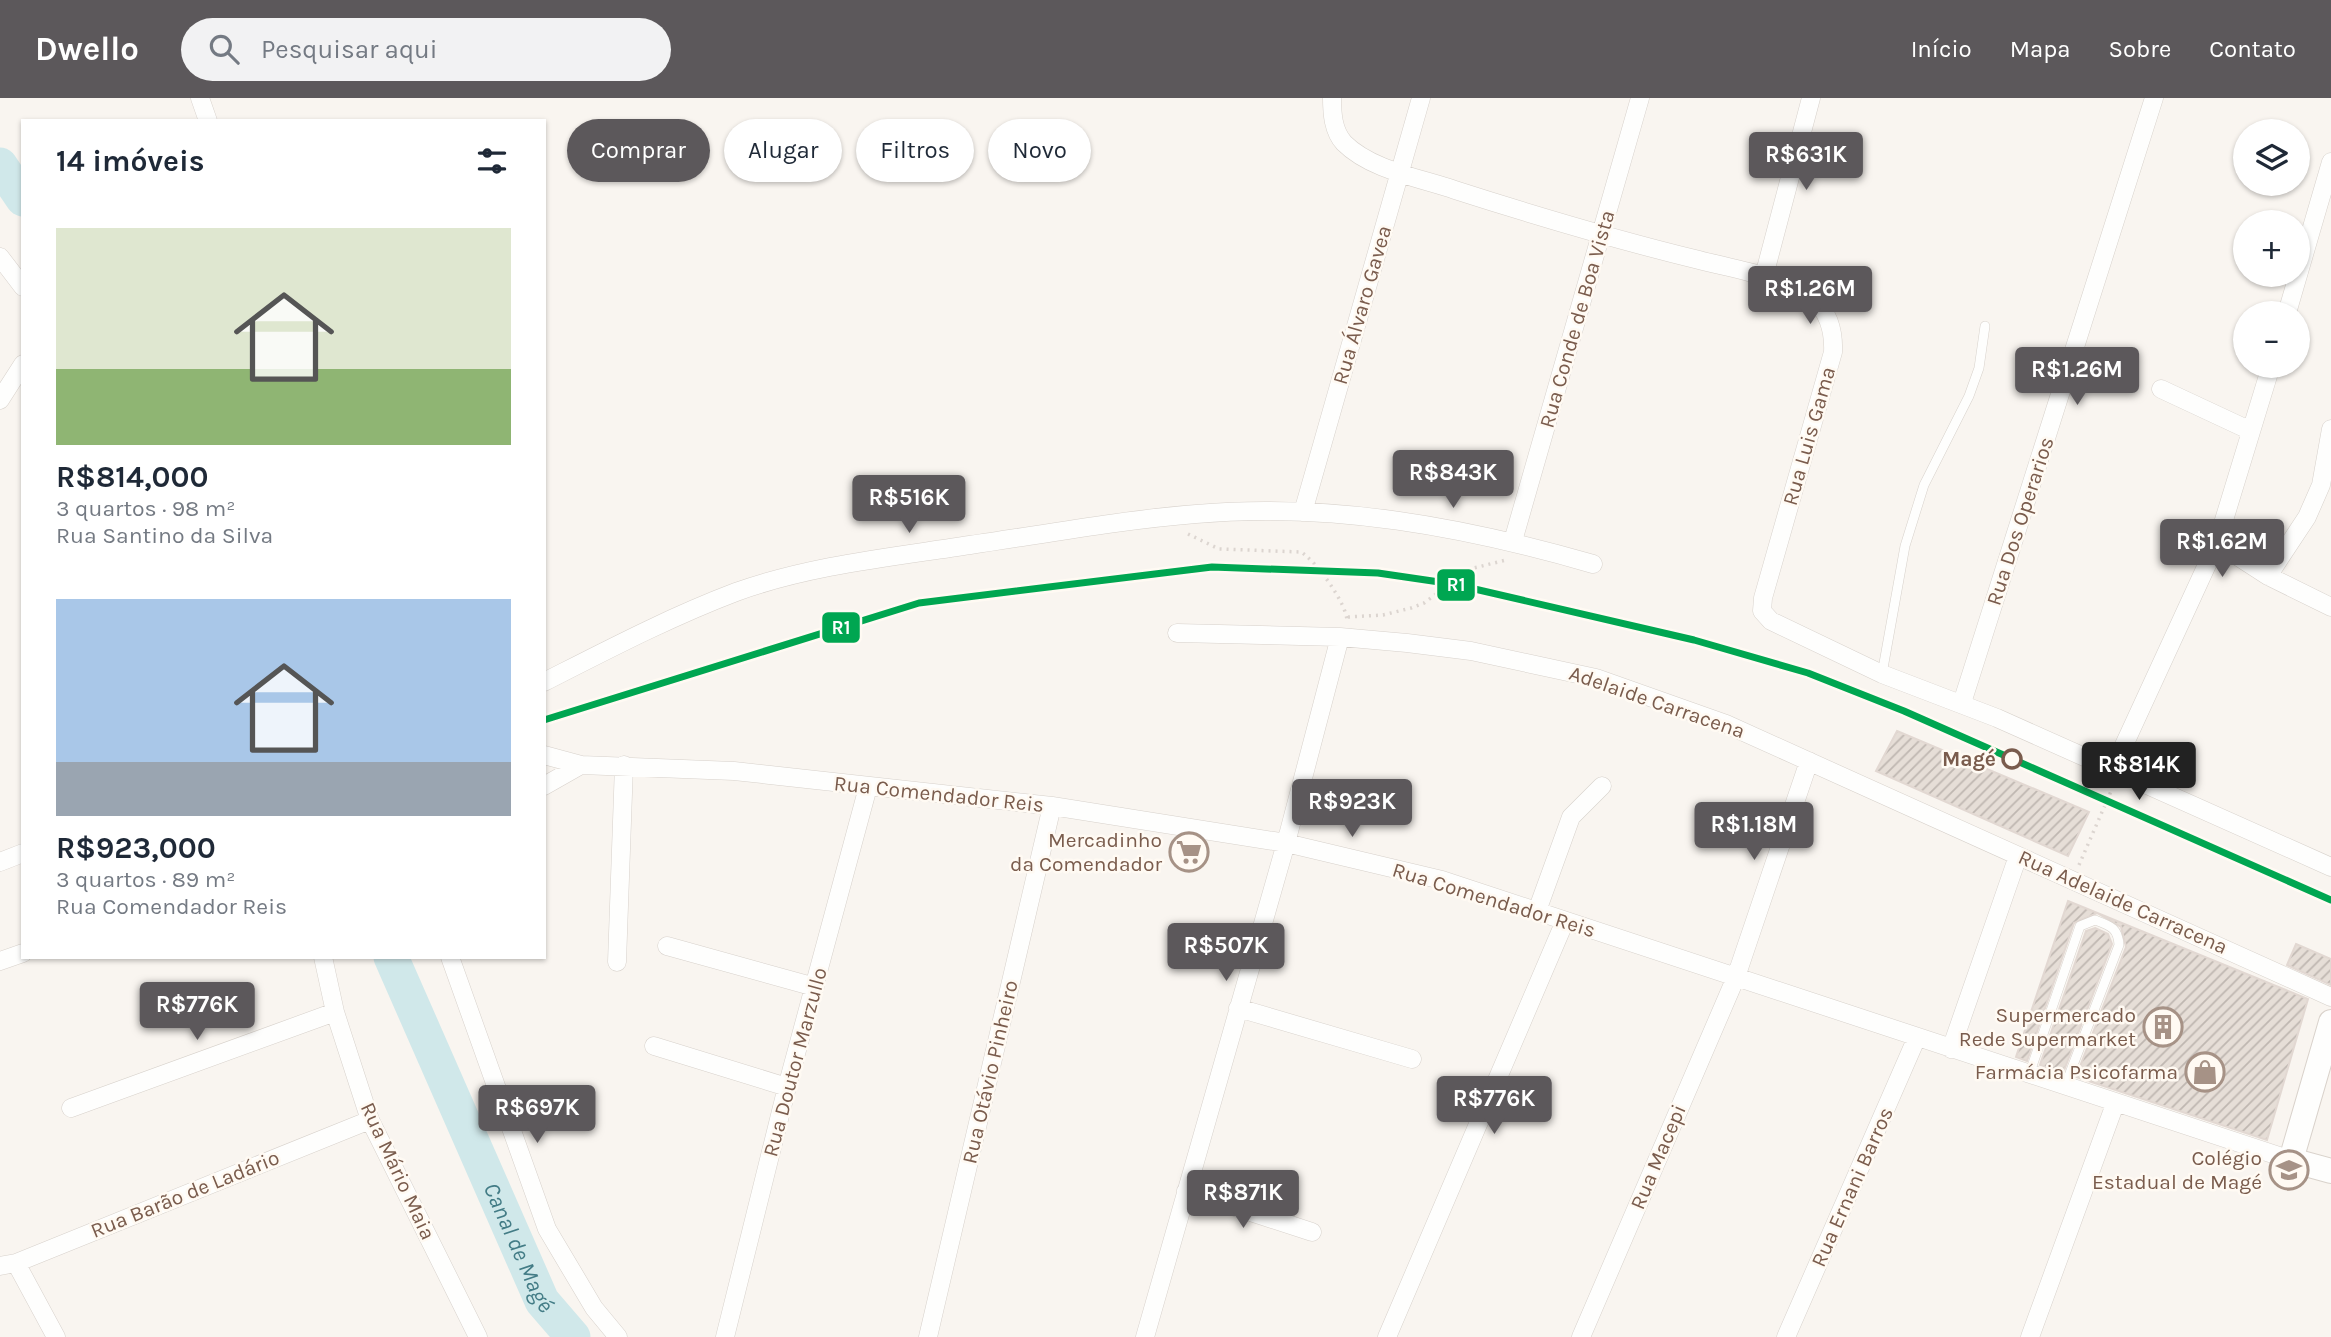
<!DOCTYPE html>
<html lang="pt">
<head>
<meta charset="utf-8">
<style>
  body { margin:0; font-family:Karla,sans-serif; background:#f2f2f3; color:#1f2937; height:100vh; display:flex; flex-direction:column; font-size:26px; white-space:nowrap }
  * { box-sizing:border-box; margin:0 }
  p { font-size:23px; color:#747a83 }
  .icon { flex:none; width:38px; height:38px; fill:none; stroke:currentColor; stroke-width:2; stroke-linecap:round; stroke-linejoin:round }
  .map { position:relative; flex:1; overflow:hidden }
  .drawer { position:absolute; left:21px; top:21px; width:525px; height:840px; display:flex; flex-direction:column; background:#fff; border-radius:0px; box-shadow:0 2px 5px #0004 }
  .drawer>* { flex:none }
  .top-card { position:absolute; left:567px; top:21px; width:665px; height:63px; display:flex; gap:14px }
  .controls { position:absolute; left:2233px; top:21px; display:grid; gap:14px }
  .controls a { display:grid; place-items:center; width:77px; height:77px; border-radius:50%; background:#fff; box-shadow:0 2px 5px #0004; font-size:35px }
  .price { position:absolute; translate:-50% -60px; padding:0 16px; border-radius:7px; background:#5c585b; color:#fff; font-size:23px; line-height:46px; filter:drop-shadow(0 2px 4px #0008) }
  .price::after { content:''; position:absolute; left:50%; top:42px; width:21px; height:16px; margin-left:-10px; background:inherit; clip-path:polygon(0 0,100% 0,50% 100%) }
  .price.current { background:#222; color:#fff }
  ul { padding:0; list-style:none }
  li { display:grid; align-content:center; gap:14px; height:371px; padding:0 35px }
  li span { display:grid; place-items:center; height:217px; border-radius:0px; color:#555 }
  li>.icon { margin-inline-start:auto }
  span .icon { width:126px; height:126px; fill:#fffc; stroke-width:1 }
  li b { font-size:30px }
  h2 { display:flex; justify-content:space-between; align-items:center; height:84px; padding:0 35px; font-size:30px }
  .tag { padding:0 24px; border-radius:32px; background:#fff; box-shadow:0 2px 5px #0004; font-size:24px; line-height:63px }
  .tag.current { background:#5c585b; color:#fff }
  header { display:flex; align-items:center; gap:42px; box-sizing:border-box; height:98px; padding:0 35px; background:#5c585b; color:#fff }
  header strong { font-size:33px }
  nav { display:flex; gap:38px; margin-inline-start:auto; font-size:24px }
  .search { width:490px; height:63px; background:#f2f2f3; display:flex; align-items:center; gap:18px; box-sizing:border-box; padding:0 24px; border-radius:38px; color:#747a83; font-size:26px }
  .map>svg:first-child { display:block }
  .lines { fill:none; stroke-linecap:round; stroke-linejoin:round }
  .river { stroke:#d0e8ea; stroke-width:35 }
  .building { fill:url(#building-hatch); stroke:#e2d8d2; stroke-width:2 }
  .service-casing { stroke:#d7d1cb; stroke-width:10 }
  .minor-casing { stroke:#d7d1cb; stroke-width:19 }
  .secondary-casing { stroke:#d9d2cb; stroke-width:26 }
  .path { stroke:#dcd5d0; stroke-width:3.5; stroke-dasharray:2 5; stroke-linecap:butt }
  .service { stroke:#fefefd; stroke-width:9 }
  .minor { stroke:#fefefd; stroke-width:18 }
  .secondary { stroke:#fefefd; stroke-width:24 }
  .rail-1-casing { stroke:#fffaf3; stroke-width:12 }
  .rail-1 { stroke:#00a651; stroke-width:7 }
  .stop-dot { fill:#fffaf3; stroke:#7a5c4d; stroke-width:3.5 }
  .labels { text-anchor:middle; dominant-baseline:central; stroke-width:5; stroke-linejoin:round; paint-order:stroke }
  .street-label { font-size:21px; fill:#7a5c4d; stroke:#fffaf3 }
  .stop-label { font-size:21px; font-weight:bold; fill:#7a5c4d; stroke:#fffaf3; text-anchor:end }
  .poi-label { font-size:21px; fill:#7a5c4d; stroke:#fffaf3; text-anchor:end }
  .water-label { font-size:23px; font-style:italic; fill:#437c86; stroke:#fffaf3 }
  .line-badge { stroke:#fffaf3; stroke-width:2.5 }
  .badge-label { font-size:19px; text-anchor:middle; font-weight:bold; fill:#fff }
</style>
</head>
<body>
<header>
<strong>Dwello</strong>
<div class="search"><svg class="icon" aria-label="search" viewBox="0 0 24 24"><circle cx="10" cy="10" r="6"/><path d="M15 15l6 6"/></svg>Pesquisar aqui</div>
<nav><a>Início</a><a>Mapa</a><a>Sobre</a><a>Contato</a></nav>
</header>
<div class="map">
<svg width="2331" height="1239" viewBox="0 0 2331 1239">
  <defs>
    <pattern id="building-hatch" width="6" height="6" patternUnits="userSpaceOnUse" patternTransform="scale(1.75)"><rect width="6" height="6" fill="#e6ded7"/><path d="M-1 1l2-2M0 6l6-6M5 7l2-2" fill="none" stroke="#bfb7b1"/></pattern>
  </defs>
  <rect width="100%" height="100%" fill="#f9f5f0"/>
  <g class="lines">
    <g class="river">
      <path d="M 0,67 L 23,101"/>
      <path id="s1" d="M 391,859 L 542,1203 L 573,1239"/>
    </g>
  </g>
  <path class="building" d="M 1897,633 L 2089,714 L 2068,758 L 1876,673 Z
    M 2068,803 L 2308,901 L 2267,1042 L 2076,979 L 2126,849 L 2121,829 L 2097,815 L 2074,825 L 2027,963 L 2016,959 Z
    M 2095,830 L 2108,836 L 2112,846 L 2063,975 L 2040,967 L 2086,833 Z
    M 2296,846 L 2331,861 L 2331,887 L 2287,867 Z"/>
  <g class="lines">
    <g class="service-casing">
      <path id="service" d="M 1882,576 L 1905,448 L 1924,387 L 1969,298 L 1979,270 L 1985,228
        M 2029,977 L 2080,828 L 2095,822 C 2111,828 2118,830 2119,847 L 2065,988"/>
    </g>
    <g class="minor-casing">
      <path id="minor" d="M 200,0 L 208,23
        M 1332,0 C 1332,15 1333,33 1344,45 C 1371,72 1420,80 1455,92 C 1536,118 1617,142 1699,162 C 1729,170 1787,180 1810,198 C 1828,211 1834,233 1833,254 L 1763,500 L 1762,513 L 1771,523 L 1882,576 L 1997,620 L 2331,769
        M 0,159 L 23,189
        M 1764,178 L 1811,0
        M 2287,215 L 2331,64
        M 2161,291 L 2251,333
        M 0,302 L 23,266
        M 1303,414 L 1421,0
        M 1513,443 L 1640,0
        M 2217,445 L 2268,478 L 2331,509
        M 2268,478 L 2307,419 L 2321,387 L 2331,331
        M 1177,535 L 1340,539 L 1407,545 L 1471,553 L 1596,580 L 1726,626 L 2331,899
        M 544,584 C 607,552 670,519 736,494 C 811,467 893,459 970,447 C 1045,436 1121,422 1196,416 C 1331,404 1465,429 1593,466
        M 1962,605 L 2154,0
        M 544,657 L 581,667 L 734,673 L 1052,708 L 1286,745 L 1442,782 L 2291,1062
        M 2113,671 L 2217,445 L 2271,268
        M 544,688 L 581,667
        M 0,764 L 23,755
        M 1537,813 L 1571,719 L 1602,688
        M 667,848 L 815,889
        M 323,859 L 335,914 L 370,1022 L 478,1239
        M 450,859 L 547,1131 L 594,1210 L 618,1239
        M 0,863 L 23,855
        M 617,864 L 624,667
        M 1238,910 L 1412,961
        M 654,948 L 787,989
        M 1951,951 L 2018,758
        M 71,1010 L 335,914
        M 1186,1093 L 1312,1134
        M 16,1165 L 56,1239
        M 0,1168 L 16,1165 L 370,1022
        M 725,1239 L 787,989 L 868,689
        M 928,1239 L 1052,708
        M 1145,1239 L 1286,745 L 1340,539
        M 1387,1239 L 1565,823
        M 1581,1239 L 1736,879 L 1809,663
        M 1786,1239 L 1917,939
        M 2030,1239 L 2115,1006"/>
    </g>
    <g class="secondary-casing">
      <path id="secondary" d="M 2331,924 L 2291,1062 L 2331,1073"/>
    </g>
    <path class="path" d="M 1188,436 L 1219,451 L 1301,454 C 1316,463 1348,507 1347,524
      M 1348,519 L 1383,517 L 1411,510 L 1424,505 L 1470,471 L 1506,462
      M 2079,767 L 2112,691"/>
    <use href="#service" class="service"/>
    <use href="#minor" class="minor"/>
    <use href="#secondary" class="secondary"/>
    <g class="rail-1-casing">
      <path id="rail-1" d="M 544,622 L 919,505 L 1212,469 L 1378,475 L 1453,486 L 1694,542 L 1808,575 L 1904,613 L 2331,802"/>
    </g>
    <use href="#rail-1" class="rail-1"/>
  </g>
  <defs>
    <g id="supermarket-ring" transform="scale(2.0125)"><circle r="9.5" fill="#fffaf3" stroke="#a69286" stroke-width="1.5"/><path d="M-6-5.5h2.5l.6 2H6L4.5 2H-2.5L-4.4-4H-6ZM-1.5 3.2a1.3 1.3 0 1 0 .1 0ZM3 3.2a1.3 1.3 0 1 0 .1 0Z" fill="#a69286"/></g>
    <g id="building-ring" transform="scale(2.0125)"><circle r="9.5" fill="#fffaf3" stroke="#a69286" stroke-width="1.5"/><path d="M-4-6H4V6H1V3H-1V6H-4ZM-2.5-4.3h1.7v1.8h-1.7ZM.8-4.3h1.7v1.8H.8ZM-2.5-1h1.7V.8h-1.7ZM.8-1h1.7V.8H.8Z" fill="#a69286"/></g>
    <g id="shop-ring" transform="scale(2.0125)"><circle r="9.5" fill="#fffaf3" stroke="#a69286" stroke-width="1.5"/><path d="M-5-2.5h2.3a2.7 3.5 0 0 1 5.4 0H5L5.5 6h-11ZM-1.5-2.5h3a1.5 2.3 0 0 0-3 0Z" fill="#a69286"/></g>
    <g id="school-ring" transform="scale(2.0125)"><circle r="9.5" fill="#fffaf3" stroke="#a69286" stroke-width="1.5"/><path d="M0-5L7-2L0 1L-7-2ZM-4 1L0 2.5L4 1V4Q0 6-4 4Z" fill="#a69286"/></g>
  </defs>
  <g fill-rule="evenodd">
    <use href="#supermarket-ring" x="1189" y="754"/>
    <use href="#building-ring" x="2163" y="929"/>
    <use href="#shop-ring" x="2205" y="974"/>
    <use href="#school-ring" x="2289" y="1072"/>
  </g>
  <circle class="stop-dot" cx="2012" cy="661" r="9"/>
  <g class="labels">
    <g class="street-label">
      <text transform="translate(1362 207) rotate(-74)">Rua Álvaro Gavea</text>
      <text transform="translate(1577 221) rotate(-74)">Rua Conde de Boa Vista</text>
      <text transform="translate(1809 338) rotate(-74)">Rua Luis Gama</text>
      <text transform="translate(2020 423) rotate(-72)">Rua Dos Operarios</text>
      <text transform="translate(1657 604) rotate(19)">Adelaide Carracena</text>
      <text transform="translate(939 696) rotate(6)">Rua Comendador Reis</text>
      <text transform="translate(1494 802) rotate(17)">Rua Comendador Reis</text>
      <text transform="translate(2123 804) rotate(24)">Rua Adelaide Carracena</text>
      <text transform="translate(795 964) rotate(-75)">Rua Doutor Marzullo</text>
      <text transform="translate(990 974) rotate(-77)">Rua Otávio Pinheiro</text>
      <text transform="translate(1658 1059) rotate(-67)">Rua Macepi</text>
      <text transform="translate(398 1073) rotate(65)">Rua Mário Maia</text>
      <text transform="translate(1852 1089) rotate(-66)">Rua Ernani Barros</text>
      <text transform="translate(185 1096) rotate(-22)">Rua Barão de Ladário</text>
    </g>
    <g class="stop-label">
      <text x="1996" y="661">Magé</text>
    </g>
    <g class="poi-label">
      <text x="1162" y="742">Mercadinho<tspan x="1162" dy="24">da Comendador</tspan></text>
      <text x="2136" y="917">Supermercado<tspan x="2136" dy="24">Rede Supermarket</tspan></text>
      <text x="2178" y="974">Farmácia Psicofarma</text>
      <text x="2262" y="1060">Colégio<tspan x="2262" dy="24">Estadual de Magé</tspan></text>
    </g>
    <g class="water-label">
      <text stroke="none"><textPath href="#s1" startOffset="317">Canal de Magé</textPath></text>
    </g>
  </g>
  <g class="line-badge">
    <rect x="1436" y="470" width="40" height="34" rx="7" fill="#00a651"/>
    <rect x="821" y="513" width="40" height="33" rx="7" fill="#00a651"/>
  </g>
  <g class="badge-label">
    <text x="1456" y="493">R1</text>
    <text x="841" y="536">R1</text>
  </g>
</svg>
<div class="controls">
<a><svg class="icon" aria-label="layers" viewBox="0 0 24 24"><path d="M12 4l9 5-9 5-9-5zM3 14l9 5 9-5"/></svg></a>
<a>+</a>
<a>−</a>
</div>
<b class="price" style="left:1806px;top:94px">R$631K</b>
<b class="price" style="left:1810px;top:228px">R$1.26M</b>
<b class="price" style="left:2077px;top:309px">R$1.26M</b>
<b class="price" style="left:1453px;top:412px">R$843K</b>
<b class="price" style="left:909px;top:437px">R$516K</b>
<b class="price" style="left:2222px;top:481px">R$1.62M</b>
<b class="price current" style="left:2139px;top:704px">R$814K</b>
<b class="price" style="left:1352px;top:741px">R$923K</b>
<b class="price" style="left:1754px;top:764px">R$1.18M</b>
<b class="price" style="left:1226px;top:885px">R$507K</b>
<b class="price" style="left:197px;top:944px">R$776K</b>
<b class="price" style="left:1494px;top:1038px">R$776K</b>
<b class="price" style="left:537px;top:1047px">R$697K</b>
<b class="price" style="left:1243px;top:1132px">R$871K</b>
<div class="top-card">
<a class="tag current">Comprar</a>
<a class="tag">Alugar</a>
<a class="tag">Filtros</a>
<a class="tag">Novo</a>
</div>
<section class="drawer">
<h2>14 imóveis<svg class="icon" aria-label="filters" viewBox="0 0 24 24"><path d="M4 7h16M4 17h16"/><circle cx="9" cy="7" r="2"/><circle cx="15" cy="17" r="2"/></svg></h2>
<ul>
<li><span style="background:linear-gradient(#dfe7d0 65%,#8fb573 0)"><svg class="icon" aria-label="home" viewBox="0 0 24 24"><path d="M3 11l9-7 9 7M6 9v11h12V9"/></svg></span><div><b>R$814,000</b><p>3 quartos · 98 m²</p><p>Rua Santino da Silva</p></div></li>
<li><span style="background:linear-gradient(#a9c7e8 75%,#9aa5b1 0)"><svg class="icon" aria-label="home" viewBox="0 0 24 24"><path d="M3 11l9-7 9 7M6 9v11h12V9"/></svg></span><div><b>R$923,000</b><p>3 quartos · 89 m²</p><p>Rua Comendador Reis</p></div></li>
</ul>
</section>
</div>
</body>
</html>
